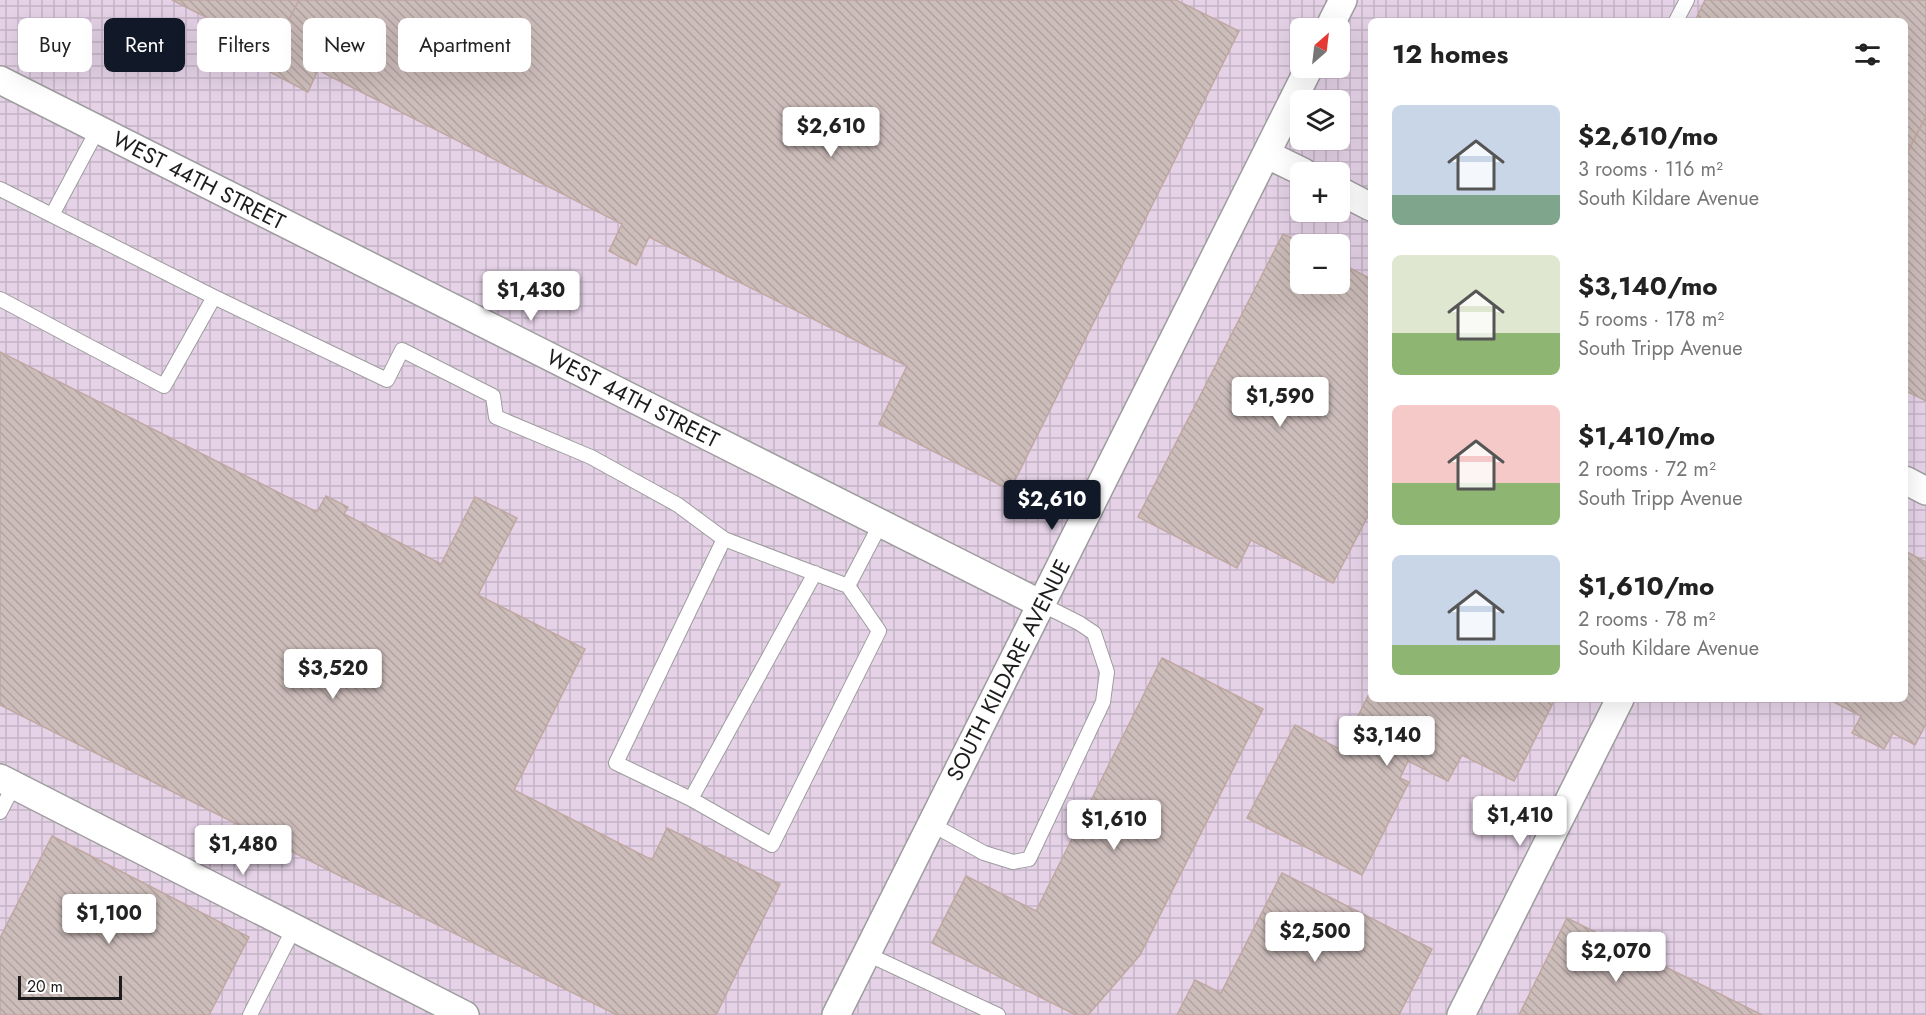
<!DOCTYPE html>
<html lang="en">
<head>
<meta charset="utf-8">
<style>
  body { margin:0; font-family:Jost,sans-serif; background:#f6f6f6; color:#222; height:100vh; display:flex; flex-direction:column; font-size:22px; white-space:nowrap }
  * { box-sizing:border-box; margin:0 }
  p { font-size:20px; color:#767676 }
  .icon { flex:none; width:33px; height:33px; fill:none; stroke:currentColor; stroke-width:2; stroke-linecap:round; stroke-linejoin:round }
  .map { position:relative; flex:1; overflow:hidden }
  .sheet { position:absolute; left:1368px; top:18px; width:540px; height:684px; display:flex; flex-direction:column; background:#fff; border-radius:9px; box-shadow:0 6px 24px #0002 }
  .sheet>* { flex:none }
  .top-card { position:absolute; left:18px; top:18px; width:570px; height:54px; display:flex; gap:12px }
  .needle { width:39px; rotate:28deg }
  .tools { position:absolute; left:1290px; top:18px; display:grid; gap:12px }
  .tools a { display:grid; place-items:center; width:60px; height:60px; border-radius:9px; background:#fff; box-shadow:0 6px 24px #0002; font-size:30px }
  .scale { position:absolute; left:18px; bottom:15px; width:104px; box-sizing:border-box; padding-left:6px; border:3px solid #1c1c1c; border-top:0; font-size:16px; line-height:21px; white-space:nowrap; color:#1c1c1c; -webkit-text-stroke:4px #fff; paint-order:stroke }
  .price { position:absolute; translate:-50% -51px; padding:0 14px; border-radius:6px; background:#fff; color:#222; font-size:20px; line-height:39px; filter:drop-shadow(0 2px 3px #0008) }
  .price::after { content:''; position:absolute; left:50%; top:36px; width:18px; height:14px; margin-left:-9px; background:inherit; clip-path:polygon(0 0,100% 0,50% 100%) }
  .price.current { background:#111827; color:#fff }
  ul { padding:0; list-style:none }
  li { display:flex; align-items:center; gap:18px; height:150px; padding:0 24px }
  li span { display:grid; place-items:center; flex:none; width:168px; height:120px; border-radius:9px; color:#555 }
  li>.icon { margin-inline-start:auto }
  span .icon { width:72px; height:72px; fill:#fffc; stroke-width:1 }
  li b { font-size:26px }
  h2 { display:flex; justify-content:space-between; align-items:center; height:72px; padding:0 24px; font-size:26px }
  .tag { padding:0 21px; border-radius:9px; background:#fff; box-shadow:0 6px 24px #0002; font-size:21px; line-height:54px }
  .tag.current { background:#111827; color:#fff }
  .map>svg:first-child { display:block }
  .industrial { fill:url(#industrial-grid); fill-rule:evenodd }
  .building { fill:url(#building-back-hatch); stroke:#c0a7a2; stroke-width:1.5 }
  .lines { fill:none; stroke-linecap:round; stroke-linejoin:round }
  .service-casing { stroke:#9d9d9d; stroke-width:16 }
  .minor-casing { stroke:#9d9d9d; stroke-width:30 }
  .service { stroke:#fff; stroke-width:14 }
  .minor { stroke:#fff; stroke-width:27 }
  .labels { text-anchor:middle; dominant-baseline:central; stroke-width:5; stroke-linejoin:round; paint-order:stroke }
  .street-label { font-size:22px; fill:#1c1c1c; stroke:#fff }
</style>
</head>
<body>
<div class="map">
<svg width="1926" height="1015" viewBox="0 0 1926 1015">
  <defs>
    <pattern id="industrial-grid" width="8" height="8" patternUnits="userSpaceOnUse" patternTransform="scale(1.5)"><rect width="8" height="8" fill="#e5d2e7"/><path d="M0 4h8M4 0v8" fill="none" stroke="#c4b4c6"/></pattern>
    <pattern id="building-back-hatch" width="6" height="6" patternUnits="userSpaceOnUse" patternTransform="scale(1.5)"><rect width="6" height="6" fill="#cdbdba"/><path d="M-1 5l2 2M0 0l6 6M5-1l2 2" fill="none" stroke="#afa29f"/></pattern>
  </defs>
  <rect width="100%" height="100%" fill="#eee5e0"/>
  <path class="industrial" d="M 0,0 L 1926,0 L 1926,1015 L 0,1015 ZM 1371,21 L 1905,21 L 1905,699 L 1371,699 ZM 1300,28 L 1340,28 L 1340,68 L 1300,68 ZM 1300,100 L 1340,100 L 1340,140 L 1300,140 ZM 1300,172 L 1340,172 L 1340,212 L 1300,212 ZM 1300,244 L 1340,244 L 1340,284 L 1300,284 Z"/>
  <path class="building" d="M 172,0 L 299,0 L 273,51 Z
    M 299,0 L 1176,0 L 1239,31 L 1010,490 L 879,424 L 907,366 L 649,237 L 636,265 L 609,251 L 622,224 L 318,70 L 308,92 L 264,69 Z
    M 1705,0 L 1926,0 L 1926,116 L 1905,157 L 1905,21 L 1695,21 Z
    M 1926,116 L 1926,401 L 1906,391 L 1905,394 L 1905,157 Z
    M 1283,234 L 1304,244 L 1300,244 L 1300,284 L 1340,284 L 1340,263 L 1371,279 L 1371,510 L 1333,583 L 1251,540 L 1237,568 L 1138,517 Z
    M 0,352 L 317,512 L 326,496 L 348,507 L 344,514 L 441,564 L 475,497 L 517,518 L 478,595 L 585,649 L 514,790 L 652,860 L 667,828 L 780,884 L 716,1015 L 617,1015 L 0,705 Z
    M 1905,551 L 1926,562 L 1926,724 L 1915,745 L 1893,733 L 1884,749 L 1852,733 L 1861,716 L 1828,699 L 1905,699 Z
    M 1162,658 L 1263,709 L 1140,955 L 1088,1015 L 1076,1015 L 932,943 L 966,876 L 1036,911 Z
    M 1371,690 L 1371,699 L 1555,699 L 1514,781 L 1462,755 L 1448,781 L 1408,761 L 1400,778 L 1409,782 L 1362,875 L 1247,818 L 1295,725 L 1341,750 Z
    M 52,836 L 249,937 L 209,1015 L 0,1015 L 0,938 Z
    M 1282,873 L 1432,949 L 1399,1015 L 1177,1015 L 1195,980 L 1221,993 Z
    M 1567,918 L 1762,1015 L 1519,1015 Z"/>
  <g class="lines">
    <g class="service-casing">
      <path id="service" d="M 1676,21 L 1687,0
        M 0,189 L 214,297 L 387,380 L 402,350 L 493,396 L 496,417 L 591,457 L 678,505 L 724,539
        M 52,215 L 98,129
        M 0,299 L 164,386 L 214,297
        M 724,539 L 848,586 L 879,631 L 772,845 L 691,799 L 616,763 Z
        M 848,586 L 881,523
        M 691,799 L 815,573
        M 0,812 L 14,785
        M 931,824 L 984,853 L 1013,862 L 1029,859 L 1103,702 L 1107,672 L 1094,633 L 1079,623 L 1041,604
        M 867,954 L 998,1015
        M 250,1015 L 294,928"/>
    </g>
    <g class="minor-casing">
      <path id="minor" d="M 1329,28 L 1343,0
        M 0,80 L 1041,604
        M 1266,154 L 1303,172
        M 1340,191 L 1371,207
        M 1905,480 L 1926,491
        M 0,778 L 465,1015
        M 836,1015 L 1309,68
        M 1461,1015 L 1620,699"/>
    </g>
    <use href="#service" class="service"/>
    <use href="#minor" class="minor"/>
  </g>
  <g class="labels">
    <g class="street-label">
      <text transform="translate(199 180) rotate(27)">WEST 44TH STREET</text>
      <text transform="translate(633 398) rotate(27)">WEST 44TH STREET</text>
      <text transform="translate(1008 670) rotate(-63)">SOUTH KILDARE AVENUE</text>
    </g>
  </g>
</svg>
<div class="tools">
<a><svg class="needle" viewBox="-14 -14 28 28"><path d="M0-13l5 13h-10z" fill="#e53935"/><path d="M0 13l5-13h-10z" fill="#767676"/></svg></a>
<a><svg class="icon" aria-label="layers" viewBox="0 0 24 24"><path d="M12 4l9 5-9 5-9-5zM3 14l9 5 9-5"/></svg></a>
<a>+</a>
<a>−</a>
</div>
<div class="scale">20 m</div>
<b class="price" style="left:831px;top:158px">$2,610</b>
<b class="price" style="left:531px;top:322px">$1,430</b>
<b class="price" style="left:1280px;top:428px">$1,590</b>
<b class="price current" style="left:1052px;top:531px">$2,610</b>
<b class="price" style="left:333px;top:700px">$3,520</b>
<b class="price" style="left:1387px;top:767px">$3,140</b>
<b class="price" style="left:1520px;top:847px">$1,410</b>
<b class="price" style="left:1114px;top:851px">$1,610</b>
<b class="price" style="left:243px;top:876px">$1,480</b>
<b class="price" style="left:109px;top:945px">$1,100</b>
<b class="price" style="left:1315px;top:963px">$2,500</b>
<b class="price" style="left:1616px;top:983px">$2,070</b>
<div class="top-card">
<a class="tag">Buy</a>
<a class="tag current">Rent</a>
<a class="tag">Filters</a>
<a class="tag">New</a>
<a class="tag">Apartment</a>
</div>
<section class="sheet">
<h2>12 homes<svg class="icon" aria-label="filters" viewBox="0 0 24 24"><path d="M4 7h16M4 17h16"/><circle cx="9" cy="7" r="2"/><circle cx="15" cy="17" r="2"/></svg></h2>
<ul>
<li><span style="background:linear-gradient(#c9d6e8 75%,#7fa58c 0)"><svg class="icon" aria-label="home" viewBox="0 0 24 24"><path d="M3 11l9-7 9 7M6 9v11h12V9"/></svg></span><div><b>$2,610/mo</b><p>3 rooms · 116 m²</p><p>South Kildare Avenue</p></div></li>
<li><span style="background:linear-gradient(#dfe7d0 65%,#8fb573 0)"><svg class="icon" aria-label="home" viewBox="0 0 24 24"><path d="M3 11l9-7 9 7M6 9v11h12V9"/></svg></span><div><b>$3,140/mo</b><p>5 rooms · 178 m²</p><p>South Tripp Avenue</p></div></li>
<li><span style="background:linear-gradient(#f6c9c9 65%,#8fb573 0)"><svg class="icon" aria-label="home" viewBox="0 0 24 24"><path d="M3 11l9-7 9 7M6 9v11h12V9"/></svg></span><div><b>$1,410/mo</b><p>2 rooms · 72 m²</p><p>South Tripp Avenue</p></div></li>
<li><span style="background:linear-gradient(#c9d6e8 75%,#8fb573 0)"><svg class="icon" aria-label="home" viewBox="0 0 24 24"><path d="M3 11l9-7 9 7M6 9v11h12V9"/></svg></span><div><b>$1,610/mo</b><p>2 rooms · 78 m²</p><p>South Kildare Avenue</p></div></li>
</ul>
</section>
</div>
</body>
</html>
